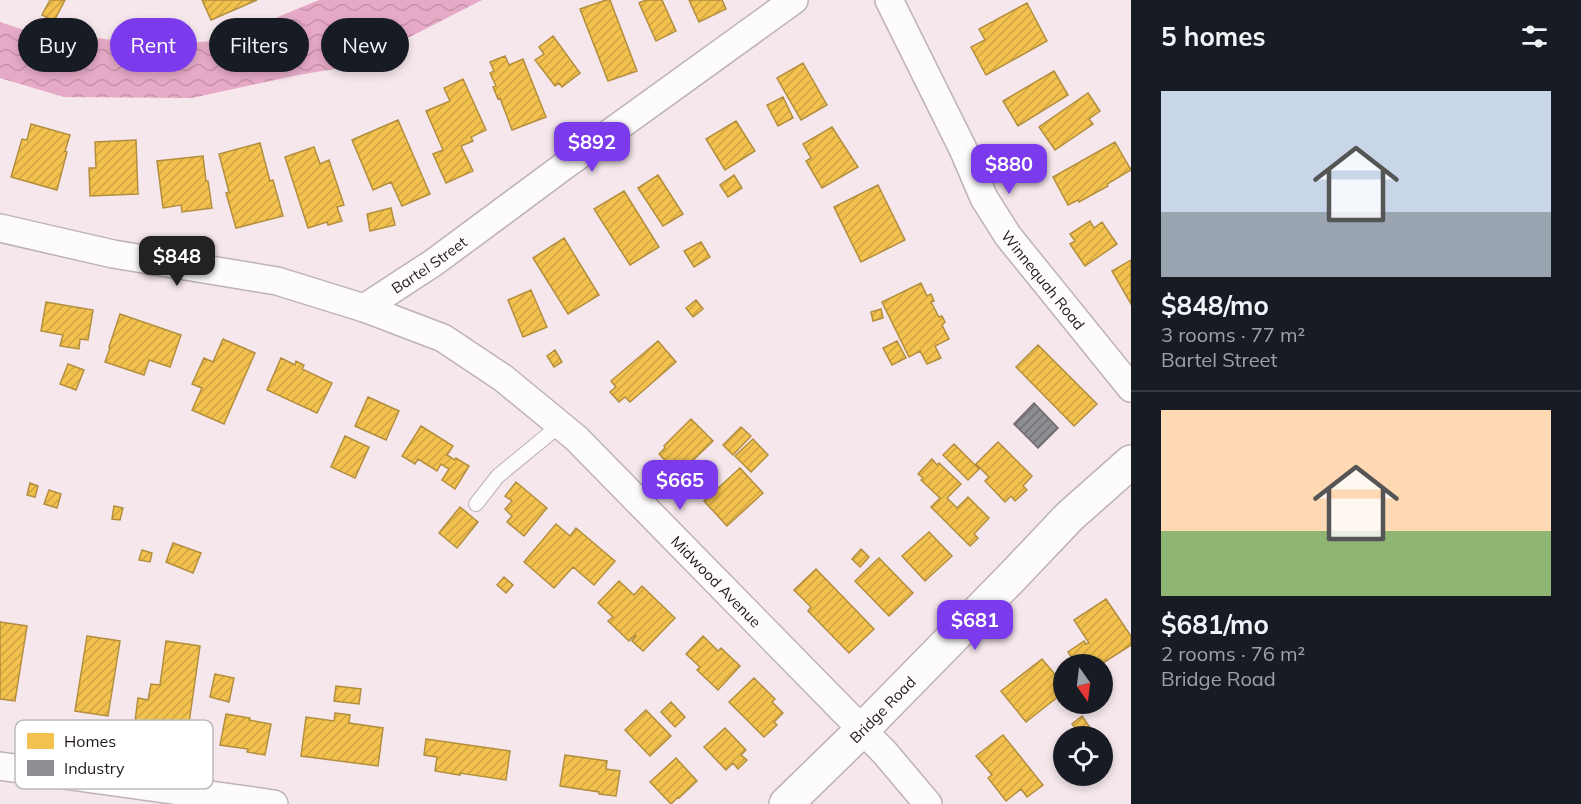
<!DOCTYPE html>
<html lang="en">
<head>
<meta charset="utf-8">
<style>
  body { margin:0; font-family:Mulish,sans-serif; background:#242831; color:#f1f3f6; height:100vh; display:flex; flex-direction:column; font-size:22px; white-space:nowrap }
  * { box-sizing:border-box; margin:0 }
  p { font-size:20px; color:#9ea1a6 }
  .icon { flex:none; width:33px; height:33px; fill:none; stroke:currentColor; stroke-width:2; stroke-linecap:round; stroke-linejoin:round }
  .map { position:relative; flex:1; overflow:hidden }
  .drawer { display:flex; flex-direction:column; background:#171b24; width:450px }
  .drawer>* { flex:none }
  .hud { position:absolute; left:18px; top:18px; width:570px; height:54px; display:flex; gap:12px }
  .needle { width:39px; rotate:166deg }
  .tools { position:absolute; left:1053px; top:654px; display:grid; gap:12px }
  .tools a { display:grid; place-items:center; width:60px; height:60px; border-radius:50%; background:#171b24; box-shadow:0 3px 9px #0003; font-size:30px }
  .price { position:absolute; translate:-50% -51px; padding:0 14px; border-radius:12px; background:#7c3aed; color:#fff; font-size:20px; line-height:39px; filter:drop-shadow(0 2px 3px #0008) }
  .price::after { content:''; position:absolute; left:50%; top:36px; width:18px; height:14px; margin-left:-9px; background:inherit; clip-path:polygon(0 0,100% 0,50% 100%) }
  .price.selected { background:#222; color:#fff }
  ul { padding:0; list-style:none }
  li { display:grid; align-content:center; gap:12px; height:318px; padding:0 30px }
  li+li { border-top:2px solid #363941 }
  li span { display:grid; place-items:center; height:186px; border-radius:0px; color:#555 }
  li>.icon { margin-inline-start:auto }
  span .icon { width:108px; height:108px; fill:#fffc; stroke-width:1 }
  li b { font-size:26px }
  h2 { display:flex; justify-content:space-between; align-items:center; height:72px; padding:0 30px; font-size:26px }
  .tag { padding:0 21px; border-radius:27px; background:#171b24; box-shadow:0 3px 9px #0003; font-size:21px; line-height:54px }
  .tag.selected { background:#7c3aed; color:#fff }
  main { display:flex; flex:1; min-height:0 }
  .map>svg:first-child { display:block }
  .water { fill:url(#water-waves) }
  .homes { fill:url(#homes-hatch); stroke:#b38e3f; stroke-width:1.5 }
  .industry { fill:url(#industry-hatch); stroke:#6d6a6f; stroke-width:1.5 }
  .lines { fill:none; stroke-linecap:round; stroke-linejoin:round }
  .service-casing { stroke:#bdb2b6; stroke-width:16 }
  .minor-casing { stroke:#bdb2b6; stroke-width:30 }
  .tertiary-casing { stroke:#bdb2b6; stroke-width:36 }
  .service { stroke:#fefbfc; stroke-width:14 }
  .minor { stroke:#fefbfc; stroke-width:27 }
  .tertiary { stroke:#fefbfc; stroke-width:33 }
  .labels { text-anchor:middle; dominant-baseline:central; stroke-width:6; stroke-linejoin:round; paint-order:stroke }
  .street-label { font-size:15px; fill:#21181c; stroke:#fff }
  .key { fill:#fff; stroke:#bcbabb; stroke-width:1.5 }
  .key-label { font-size:16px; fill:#21181c }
</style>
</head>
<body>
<main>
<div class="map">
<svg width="1131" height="804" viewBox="0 0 1131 804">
  <defs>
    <pattern id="water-waves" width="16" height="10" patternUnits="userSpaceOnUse" patternTransform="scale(1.5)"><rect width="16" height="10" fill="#e7aac6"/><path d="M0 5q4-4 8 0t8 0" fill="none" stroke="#c692aa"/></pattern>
    <pattern id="homes-hatch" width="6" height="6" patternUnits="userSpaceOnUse" patternTransform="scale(1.5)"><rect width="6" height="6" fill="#f2c14e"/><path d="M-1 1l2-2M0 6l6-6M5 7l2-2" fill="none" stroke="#cfa544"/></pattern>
    <pattern id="industry-hatch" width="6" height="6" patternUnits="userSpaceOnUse" patternTransform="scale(1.5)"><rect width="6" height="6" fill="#8d8d92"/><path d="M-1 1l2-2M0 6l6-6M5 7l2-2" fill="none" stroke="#737276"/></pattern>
  </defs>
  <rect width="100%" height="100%" fill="#f5e7ec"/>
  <path class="water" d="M 319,0 L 482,0 L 353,66 L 298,75 L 192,98 L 64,97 L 0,78 L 0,22 L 30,32 L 35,23 L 46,24 L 51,32 L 159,46 L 222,40 Z"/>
  <path class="homes" d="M 50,0 L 65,0 L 54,21 L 42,15 Z
    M 202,0 L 257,0 L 211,20 Z
    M 606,0 L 610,0 L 637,71 L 608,81 L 580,9 Z
    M 646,0 L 662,0 L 676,31 L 656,41 L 639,3 Z
    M 689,0 L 722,0 L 726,9 L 699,22 Z
    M 1027,3 L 1047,41 L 986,75 L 971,47 L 985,40 L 979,29 Z
    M 553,36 L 580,73 L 562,87 L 559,83 L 555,86 L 535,60 L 544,54 L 539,47 Z
    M 505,56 L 509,65 L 523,59 L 546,117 L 512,130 L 500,98 L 498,99 L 493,87 L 496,86 L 490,73 L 494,71 L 490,62 Z
    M 803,63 L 827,105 L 801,120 L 777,78 Z
    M 1054,71 L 1068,95 L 1018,126 L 1003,101 Z
    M 463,79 L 486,130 L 471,137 L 473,141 L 461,146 L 473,171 L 446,183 L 433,154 L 443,150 L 426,111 L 450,101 L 444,88 Z
    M 1088,93 L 1100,111 L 1089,119 L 1093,124 L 1055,150 L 1039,127 Z
    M 783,97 L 793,118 L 778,126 L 767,105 Z
    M 398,120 L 430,194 L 402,206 L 391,182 L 373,190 L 352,140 Z
    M 736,121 L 755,151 L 725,170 L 706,139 Z
    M 31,124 L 70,135 L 65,151 L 67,152 L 57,190 L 11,177 L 22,139 L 27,140 Z
    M 832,127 L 858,167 L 822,188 L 806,161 L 811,158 L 803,144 Z
    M 136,140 L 138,194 L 90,196 L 89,168 L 96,168 L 95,142 Z
    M 1115,142 L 1131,170 L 1107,184 L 1108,186 L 1079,202 L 1078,200 L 1068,205 L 1053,177 Z
    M 260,143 L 270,181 L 273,180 L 283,216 L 236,228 L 226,193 L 229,192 L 219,154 Z
    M 314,147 L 320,164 L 329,160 L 344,205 L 337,207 L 342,221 L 328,225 L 327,222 L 308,228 L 285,157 Z
    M 203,156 L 206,181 L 208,181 L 212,208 L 182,212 L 181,205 L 163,208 L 157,161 Z
    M 658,175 L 683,214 L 663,226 L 638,188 Z
    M 734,175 L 742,188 L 728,197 L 720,185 Z
    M 878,185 L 905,240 L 861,262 L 834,207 Z
    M 624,191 L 659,247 L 630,265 L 594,209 Z
    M 391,208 L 395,225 L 370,231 L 367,214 Z
    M 1090,221 L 1094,228 L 1102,222 L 1117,244 L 1085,266 L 1070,244 L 1075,241 L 1070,234 Z
    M 564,238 L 599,295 L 568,314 L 533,258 Z
    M 701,242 L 710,257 L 694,267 L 684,251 Z
    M 1131,260 L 1131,304 L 1112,271 Z
    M 921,283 L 927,296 L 931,294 L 934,301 L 931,302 L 939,317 L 942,316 L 945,322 L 942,325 L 949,339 L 935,346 L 941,358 L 927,364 L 920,351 L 909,357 L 882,302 Z
    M 531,290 L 547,327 L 523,337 L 508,300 Z
    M 696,300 L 703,309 L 693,317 L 686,308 Z
    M 46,302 L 93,310 L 88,340 L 80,339 L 79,349 L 60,346 L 63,335 L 41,331 Z
    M 881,309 L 883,318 L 873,321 L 871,312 Z
    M 120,314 L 181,335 L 170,367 L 149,360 L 144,375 L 105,362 L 110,348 L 109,347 Z
    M 223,339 L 255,353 L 224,424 L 192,410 L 202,388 L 192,384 L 204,358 L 213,362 Z
    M 658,341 L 676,362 L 630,402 L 625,397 L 619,402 L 610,392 L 616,387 L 611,381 Z
    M 897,341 L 906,358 L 892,365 L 883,348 Z
    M 1038,345 L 1097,404 L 1074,426 L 1016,367 Z
    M 555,350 L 562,362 L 554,367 L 547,356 Z
    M 281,358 L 295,365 L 296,361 L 304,365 L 302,369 L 332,383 L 317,413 L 267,390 Z
    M 68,364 L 84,370 L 76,390 L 60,384 Z
    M 368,397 L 399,411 L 386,440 L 355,426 Z
    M 691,419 L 713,441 L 685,468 L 683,466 L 677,472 L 659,454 L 665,448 L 664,446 Z
    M 421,426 L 453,446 L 447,455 L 455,460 L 456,458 L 469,466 L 455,489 L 442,480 L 449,469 L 441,464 L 437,471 L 418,459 L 415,464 L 402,456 Z
    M 741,427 L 751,436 L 733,455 L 723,445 Z
    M 345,436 L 369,447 L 355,478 L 331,467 Z
    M 753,439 L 768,455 L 751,472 L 735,456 Z
    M 998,442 L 1032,476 L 1023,486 L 1027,490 L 1015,501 L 1011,496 L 1005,502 L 985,481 L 989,477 L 976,464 Z
    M 954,444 L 979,469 L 968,480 L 943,455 Z
    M 932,459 L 937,465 L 939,463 L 961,484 L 947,498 L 957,508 L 968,497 L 989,518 L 974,534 L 978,538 L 970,546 L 931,507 L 940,498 L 921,480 L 923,478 L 918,474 Z
    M 740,468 L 763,493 L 727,526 L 704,501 Z
    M 516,482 L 547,508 L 524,536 L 507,522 L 512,516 L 505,509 L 512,501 L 505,496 Z
    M 30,483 L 38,486 L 35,497 L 27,495 Z
    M 49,490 L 61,494 L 57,508 L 44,504 Z
    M 114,506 L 123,508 L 120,520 L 112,519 Z
    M 460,507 L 478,522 L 457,548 L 439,533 Z
    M 556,524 L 570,536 L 576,528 L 615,561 L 594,585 L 573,567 L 554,588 L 524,562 Z
    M 929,532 L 952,556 L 925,581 L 902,556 Z
    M 173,543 L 201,553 L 193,573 L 166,562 Z
    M 861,549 L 869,557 L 860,567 L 852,559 Z
    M 142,550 L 152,553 L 150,562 L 139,560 Z
    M 879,558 L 913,593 L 889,616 L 855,581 Z
    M 816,569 L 874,629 L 849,653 L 808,611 L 811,607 L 794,590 Z
    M 504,577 L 513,585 L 506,593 L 497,585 Z
    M 619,581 L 634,595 L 642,586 L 675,618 L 643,651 L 632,641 L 636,636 L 635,635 L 629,641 L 608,621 L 613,617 L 598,603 Z
    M 1106,599 L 1131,636 L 1131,645 L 1103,663 L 1100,659 L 1097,661 L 1100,664 L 1076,664 L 1068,652 L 1084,641 L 1086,644 L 1089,643 L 1074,620 Z
    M 0,622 L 27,626 L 15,701 L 0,699 Z
    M 87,636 L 120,641 L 108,716 L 75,711 Z
    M 703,636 L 718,651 L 721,648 L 740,666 L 718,690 L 697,670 L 700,667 L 686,654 Z
    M 166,641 L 200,646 L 187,737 L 134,729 L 138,698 L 148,700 L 151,684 L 160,685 Z
    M 1042,659 L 1064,685 L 1064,692 L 1026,722 L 1001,691 Z
    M 215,674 L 234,678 L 229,702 L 210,697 Z
    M 754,678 L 775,699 L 772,702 L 783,713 L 774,722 L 777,725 L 764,737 L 729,702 Z
    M 336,686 L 361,689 L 359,704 L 334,701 Z
    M 671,702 L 685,717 L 675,727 L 661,712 Z
    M 646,710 L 671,736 L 650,756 L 625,730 Z
    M 335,713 L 350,715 L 349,723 L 383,728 L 378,766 L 301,756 L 306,717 L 334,721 Z
    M 226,714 L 250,718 L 249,720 L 271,724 L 265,755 L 247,752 L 248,749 L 220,745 Z
    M 1082,716 L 1091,729 L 1081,736 L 1072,724 Z
    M 725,728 L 746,750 L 741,755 L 747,760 L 738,769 L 733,763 L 726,770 L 704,747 Z
    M 1003,735 L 1043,785 L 1027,797 L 1021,789 L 1006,801 L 988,778 L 992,775 L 976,756 Z
    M 426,739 L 510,751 L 506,780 L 460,773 L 460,775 L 435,771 L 437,757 L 424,755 Z
    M 565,755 L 607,761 L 606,769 L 620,771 L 616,796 L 599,794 L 599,792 L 560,786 Z
    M 676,758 L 697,781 L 679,798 L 678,797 L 671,804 L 650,782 Z"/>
  <path class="industry" d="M 1034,403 L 1058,428 L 1038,448 L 1014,424 Z"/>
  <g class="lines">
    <g class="service-casing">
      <path id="service" d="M 476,504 L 498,476 L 560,425"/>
    </g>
    <g class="minor-casing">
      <g id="minor">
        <path id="s1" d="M 889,0 L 963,149 L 984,198 L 1008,236 L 1131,388"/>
        <path id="s2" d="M 0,228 L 113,254 L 277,281 L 364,308 L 443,338 L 503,378 L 576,438 L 885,753 L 928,804"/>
        <path id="s3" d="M 364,308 L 433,263 L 564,166 L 794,0"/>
        <path d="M 0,766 L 274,804"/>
      </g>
    </g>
    <g class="tertiary-casing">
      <g id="tertiary">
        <path id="s4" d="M 786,804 L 862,730 L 1013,576 L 1070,516 L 1131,462"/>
      </g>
    </g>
    <use href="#service" class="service"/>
    <use href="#minor" class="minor"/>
    <use href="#tertiary" class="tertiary"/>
  </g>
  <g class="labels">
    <g class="street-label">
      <text stroke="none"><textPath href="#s3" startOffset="78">Bartel Street</textPath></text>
      <text stroke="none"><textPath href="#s1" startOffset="321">Winnequah Road</textPath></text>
      <text stroke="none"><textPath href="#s2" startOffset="825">Midwood Avenue</textPath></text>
      <text stroke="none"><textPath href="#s4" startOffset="135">Bridge Road</textPath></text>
    </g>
  </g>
  <rect x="15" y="720" width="198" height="69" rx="9" class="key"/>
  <rect x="27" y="733" width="27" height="16" fill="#f2c14e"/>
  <rect x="27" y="760" width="27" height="16" fill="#8d8d92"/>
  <g class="key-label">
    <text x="64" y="747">Homes</text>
    <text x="64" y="774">Industry</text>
  </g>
</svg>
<div class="tools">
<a><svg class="needle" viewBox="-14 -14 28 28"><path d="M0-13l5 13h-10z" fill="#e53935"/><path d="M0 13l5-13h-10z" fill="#9ea1a6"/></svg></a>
<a><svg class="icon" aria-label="locate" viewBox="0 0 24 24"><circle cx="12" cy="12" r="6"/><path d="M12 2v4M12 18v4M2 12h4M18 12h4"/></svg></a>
</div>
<b class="price" style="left:592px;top:173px">$892</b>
<b class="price" style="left:1009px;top:195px">$880</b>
<b class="price selected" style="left:177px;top:287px">$848</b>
<b class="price" style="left:680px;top:511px">$665</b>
<b class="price" style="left:975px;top:651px">$681</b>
<div class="hud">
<a class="tag">Buy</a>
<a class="tag selected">Rent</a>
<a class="tag">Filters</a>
<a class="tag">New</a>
</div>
</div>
<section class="drawer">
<h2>5 homes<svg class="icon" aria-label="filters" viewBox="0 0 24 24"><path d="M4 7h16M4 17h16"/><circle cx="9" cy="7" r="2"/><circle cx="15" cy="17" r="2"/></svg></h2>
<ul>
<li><span style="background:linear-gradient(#c9d6e8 65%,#9aa5b1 0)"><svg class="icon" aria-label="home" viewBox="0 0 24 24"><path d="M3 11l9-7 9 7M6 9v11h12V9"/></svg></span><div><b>$848/mo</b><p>3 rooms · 77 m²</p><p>Bartel Street</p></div></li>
<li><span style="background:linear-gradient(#ffd9b3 65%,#8fb573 0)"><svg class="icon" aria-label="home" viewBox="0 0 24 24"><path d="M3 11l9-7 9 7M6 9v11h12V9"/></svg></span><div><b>$681/mo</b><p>2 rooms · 76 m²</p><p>Bridge Road</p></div></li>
</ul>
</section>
</main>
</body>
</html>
